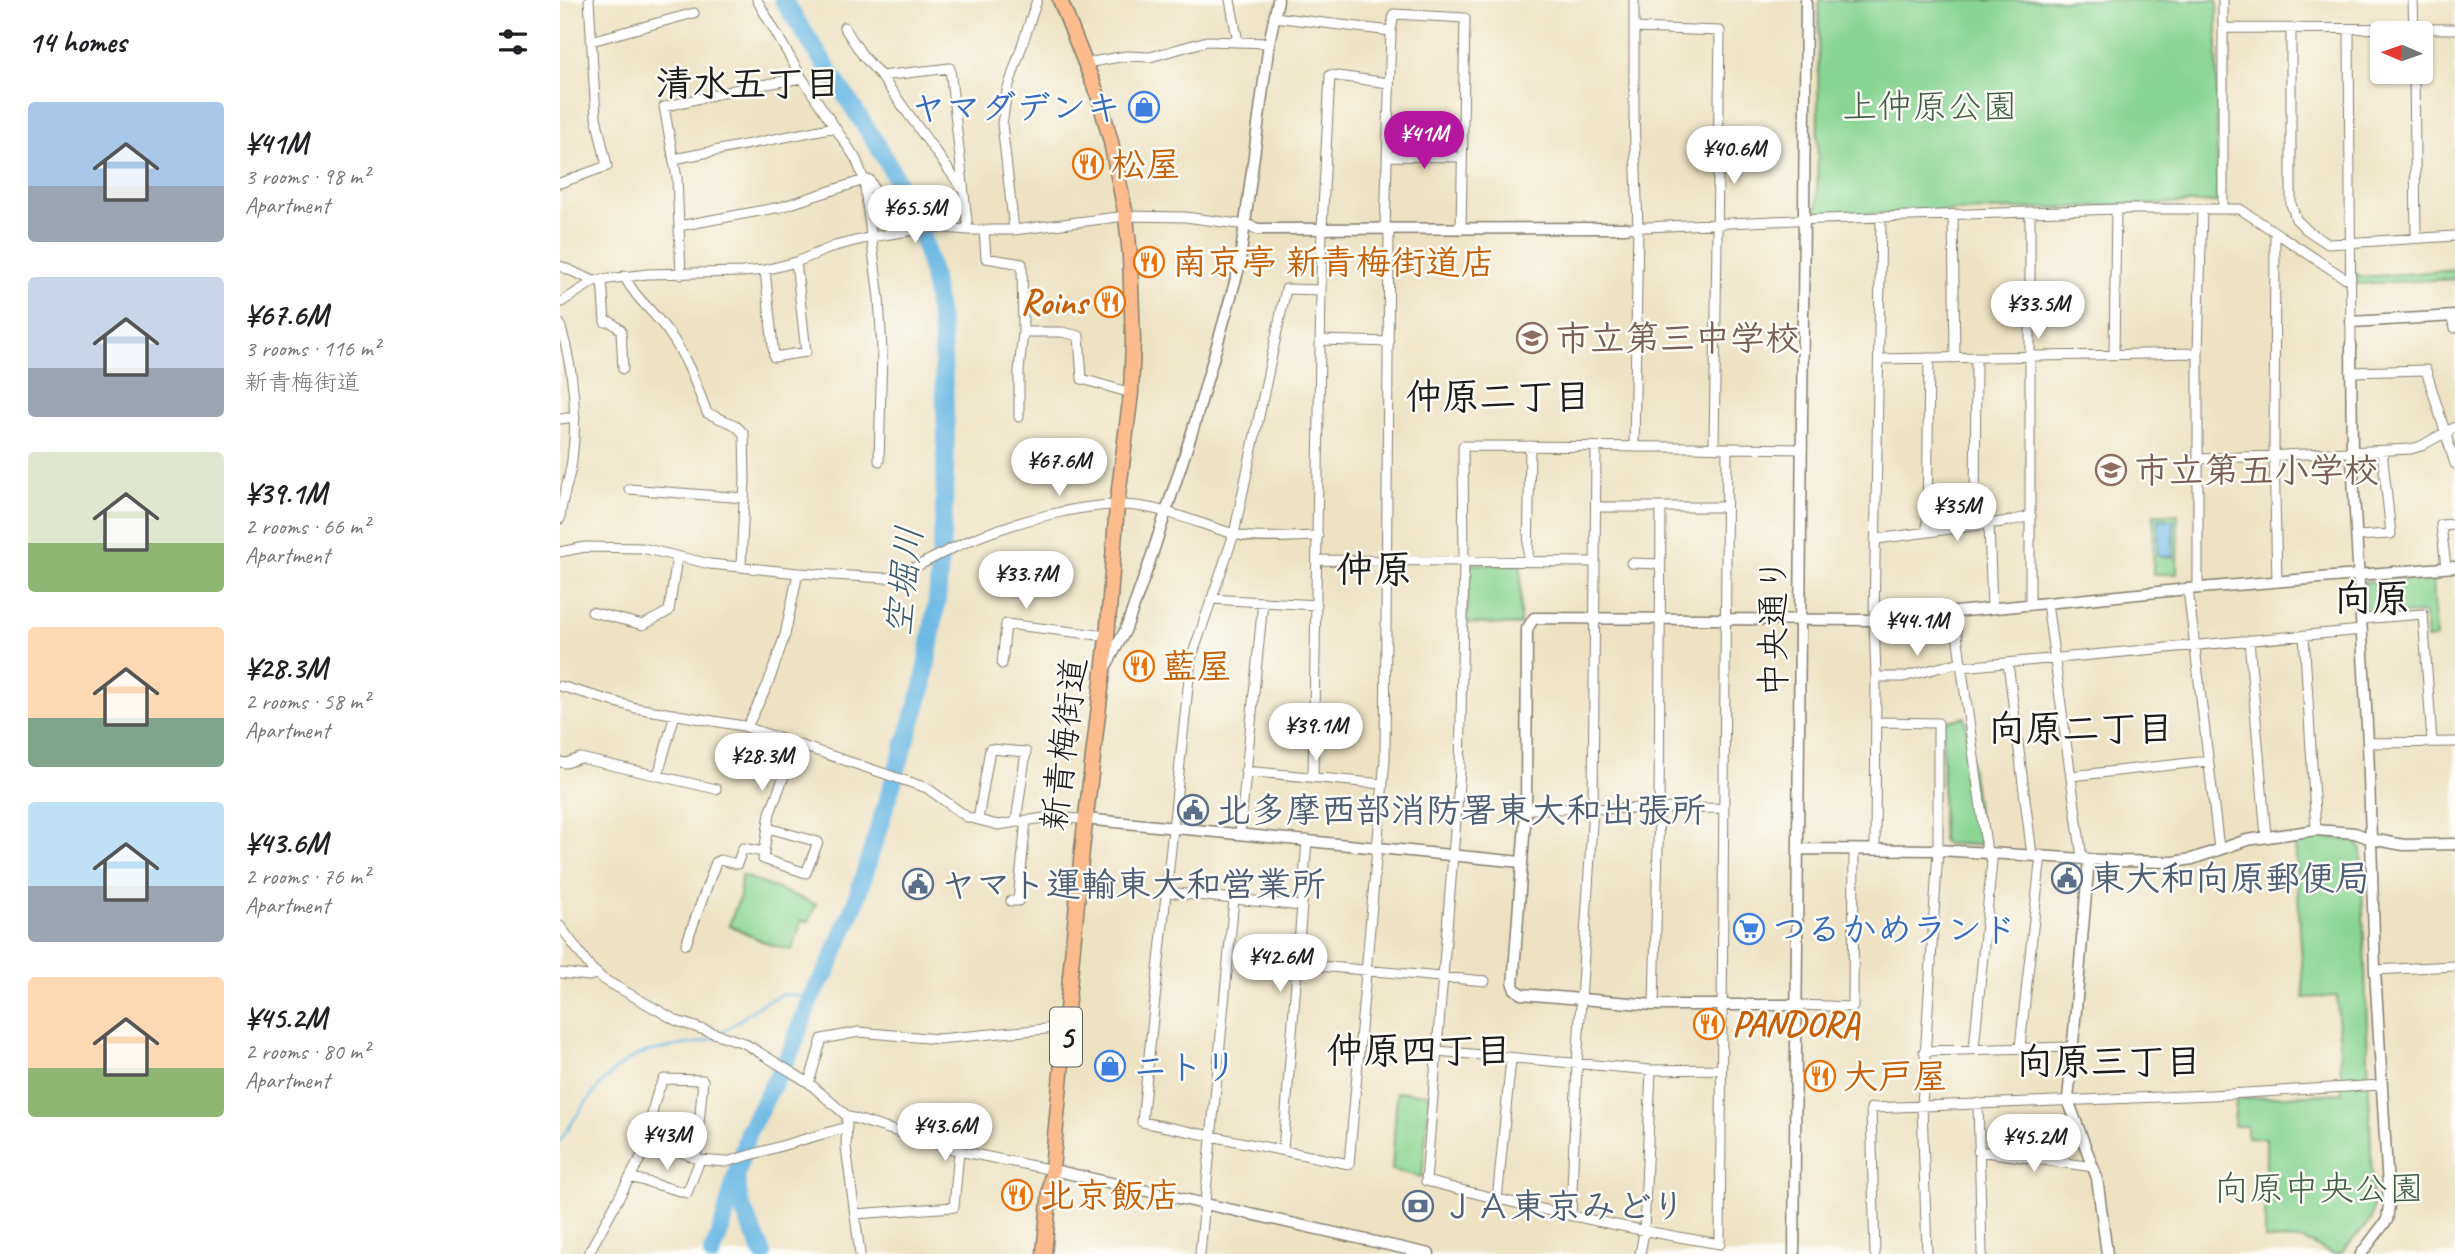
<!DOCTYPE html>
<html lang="en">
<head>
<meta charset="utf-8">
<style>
  body { margin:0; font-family:Caveat,"Klee One",sans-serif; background:#f2f2f2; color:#202124; height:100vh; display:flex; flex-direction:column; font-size:26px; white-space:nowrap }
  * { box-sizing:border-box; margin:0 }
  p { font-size:23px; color:#757577 }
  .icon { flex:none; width:38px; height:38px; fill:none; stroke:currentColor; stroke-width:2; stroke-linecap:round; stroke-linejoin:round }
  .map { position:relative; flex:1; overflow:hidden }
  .details { display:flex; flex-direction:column; background:#fff; width:560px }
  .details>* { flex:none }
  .needle { width:46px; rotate:272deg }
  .tools { position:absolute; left:1810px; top:21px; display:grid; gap:14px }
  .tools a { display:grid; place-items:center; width:63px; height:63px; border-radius:7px; background:#fff; box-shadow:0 2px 5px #0004; font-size:35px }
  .price { position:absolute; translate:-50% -60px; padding:0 16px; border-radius:24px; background:#fff; color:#222; font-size:23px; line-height:46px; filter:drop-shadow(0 2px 4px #0008) }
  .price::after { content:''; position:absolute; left:50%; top:42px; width:21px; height:16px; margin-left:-10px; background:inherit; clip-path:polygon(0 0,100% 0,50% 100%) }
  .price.current { background:#b5179e; color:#fff }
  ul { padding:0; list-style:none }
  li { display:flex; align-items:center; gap:21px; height:175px; padding:0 28px }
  li span { display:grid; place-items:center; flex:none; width:196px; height:140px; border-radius:7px; color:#555 }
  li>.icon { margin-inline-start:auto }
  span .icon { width:84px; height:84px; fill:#fffc; stroke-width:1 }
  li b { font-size:30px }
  h2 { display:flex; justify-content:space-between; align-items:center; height:84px; padding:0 28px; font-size:30px }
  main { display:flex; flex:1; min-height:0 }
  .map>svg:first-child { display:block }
  .green { fill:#89d593; stroke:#527858; stroke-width:2 }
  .water { fill:#6ab8e4; stroke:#436a80; stroke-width:2 }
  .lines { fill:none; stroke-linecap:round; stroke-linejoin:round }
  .stream { stroke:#6ab8e4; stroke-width:2.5 }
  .river { stroke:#6ab8e4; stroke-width:18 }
  .minor-casing { stroke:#847f6f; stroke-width:11 }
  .tertiary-casing { stroke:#847f6f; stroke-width:13 }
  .primary-casing { stroke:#847f6f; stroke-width:17 }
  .minor { stroke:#fff; stroke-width:9 }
  .tertiary { stroke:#fff; stroke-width:10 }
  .primary { stroke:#fbbb8c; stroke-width:14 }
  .labels { text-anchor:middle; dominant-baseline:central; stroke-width:5; stroke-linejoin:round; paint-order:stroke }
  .shield { fill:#fdfcf7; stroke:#605f5e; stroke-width:2 }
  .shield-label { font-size:33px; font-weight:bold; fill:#1c1c1c }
  .park-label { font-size:35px; fill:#425d46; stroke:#fdfcf7 }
  .shop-label { font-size:35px; font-weight:bold; fill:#366cbe; stroke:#fdfcf7; text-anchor:start }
  .food-label { font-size:35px; font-weight:bold; fill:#c56008; stroke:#fdfcf7; text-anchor:start }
  .education-label { font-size:35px; font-weight:bold; fill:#785e54; stroke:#fdfcf7; text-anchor:start }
  .street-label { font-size:35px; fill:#1c1c1c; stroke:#fdfcf7 }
  .service-label { font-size:35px; font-weight:bold; fill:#4e5e75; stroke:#fdfcf7; text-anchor:start }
  .neighbourhood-label { font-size:37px; font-weight:bold; fill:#1c1c1c; stroke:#fdfcf7 }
  .water-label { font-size:37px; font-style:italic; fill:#3b5a6c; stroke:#fdfcf7 }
  .quarter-label { font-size:38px; font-weight:bold; fill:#1c1c1c; stroke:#fdfcf7 }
</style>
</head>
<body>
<main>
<section class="details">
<h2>14 homes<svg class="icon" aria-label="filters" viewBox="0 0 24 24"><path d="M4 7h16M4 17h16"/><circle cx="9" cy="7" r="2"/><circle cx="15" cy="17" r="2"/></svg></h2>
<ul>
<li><span style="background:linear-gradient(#a9c7e8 60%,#9aa5b1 0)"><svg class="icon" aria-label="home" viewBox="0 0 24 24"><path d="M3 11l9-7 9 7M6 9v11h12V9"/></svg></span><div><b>¥41M</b><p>3 rooms · 98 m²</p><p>Apartment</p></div></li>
<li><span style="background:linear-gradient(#c9d6e8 65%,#9aa5b1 0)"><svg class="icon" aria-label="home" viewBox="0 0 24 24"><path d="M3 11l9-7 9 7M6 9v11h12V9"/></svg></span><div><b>¥67.6M</b><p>3 rooms · 116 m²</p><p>新青梅街道</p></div></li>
<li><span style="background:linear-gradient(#dfe7d0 65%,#8fb573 0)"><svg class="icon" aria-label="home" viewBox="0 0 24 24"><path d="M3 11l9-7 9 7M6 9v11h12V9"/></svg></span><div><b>¥39.1M</b><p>2 rooms · 66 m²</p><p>Apartment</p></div></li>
<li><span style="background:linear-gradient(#ffd9b3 65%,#7fa58c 0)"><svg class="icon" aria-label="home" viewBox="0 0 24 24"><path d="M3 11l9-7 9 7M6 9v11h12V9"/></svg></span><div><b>¥28.3M</b><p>2 rooms · 58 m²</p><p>Apartment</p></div></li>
<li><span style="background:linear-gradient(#bfe0f5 60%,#9aa5b1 0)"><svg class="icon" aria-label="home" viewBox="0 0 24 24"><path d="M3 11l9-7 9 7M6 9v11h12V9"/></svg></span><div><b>¥43.6M</b><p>2 rooms · 76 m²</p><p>Apartment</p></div></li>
<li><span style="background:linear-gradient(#ffd9b3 65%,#8fb573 0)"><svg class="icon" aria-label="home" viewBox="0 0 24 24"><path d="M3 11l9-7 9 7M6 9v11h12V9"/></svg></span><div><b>¥45.2M</b><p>2 rooms · 80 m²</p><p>Apartment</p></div></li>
</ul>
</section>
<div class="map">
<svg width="1895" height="1254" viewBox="0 0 1895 1254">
  <rect width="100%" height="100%" fill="#fdfcf7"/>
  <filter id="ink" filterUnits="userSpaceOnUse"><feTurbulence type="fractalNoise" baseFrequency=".0143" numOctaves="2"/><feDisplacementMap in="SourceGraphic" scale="14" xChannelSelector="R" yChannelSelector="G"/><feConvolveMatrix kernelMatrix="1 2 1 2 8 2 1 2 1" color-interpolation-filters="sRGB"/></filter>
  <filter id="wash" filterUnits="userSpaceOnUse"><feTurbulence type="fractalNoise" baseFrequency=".00686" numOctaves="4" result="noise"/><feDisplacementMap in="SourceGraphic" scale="28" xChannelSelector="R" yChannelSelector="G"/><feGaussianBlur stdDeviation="1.57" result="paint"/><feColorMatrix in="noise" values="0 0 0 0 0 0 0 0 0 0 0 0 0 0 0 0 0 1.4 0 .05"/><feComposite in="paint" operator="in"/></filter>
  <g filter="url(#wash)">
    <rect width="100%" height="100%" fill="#ede2c2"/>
    <path class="green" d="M 1259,0 L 1657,0 L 1657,202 L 1257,216 Z
      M 1895,270 L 1895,279 L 1796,284 L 1796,273 L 1802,277 Z
      M 1594,514 L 1618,514 L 1617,574 L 1593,574 Z
      M 912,564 L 961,565 L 960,625 L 908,623 L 907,570 Z
      M 1873,578 L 1876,638 L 1867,639 L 1864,613 L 1805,616 L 1803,582 Z
      M 1405,717 L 1421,843 L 1418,845 L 1386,844 L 1382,840 L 1383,722 Z
      M 1757,837 L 1796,841 L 1801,849 L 1813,1209 L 1811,1220 L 1780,1254 L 1772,1254 L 1744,1240 L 1705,1239 L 1706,1138 L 1687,1137 L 1687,1126 L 1674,1126 L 1676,1099 L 1782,1093 L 1777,996 L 1744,998 L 1735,840 Z
      M 181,875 L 256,904 L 249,922 L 242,920 L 232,950 L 208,944 L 169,925 L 180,896 Z
      M 837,1092 L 870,1094 L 862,1177 L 832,1170 Z"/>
    <path class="water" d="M 1599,519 L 1614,520 L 1613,557 L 1598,556 Z"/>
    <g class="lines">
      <path class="stream" d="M 163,1032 L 203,1003 L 222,994 L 251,997
        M 0,1141 C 22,1108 46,1066 86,1052 C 92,1050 100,1050 107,1048 C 120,1044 145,1044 154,1038"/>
      <path class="river" d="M 177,1182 L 180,1203 L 203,1254
        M 152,1254 L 163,1224 L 188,1132 L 232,1049 L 251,997 L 267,971 L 295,904 L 338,766 L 363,687 L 377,600 L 384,512 L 386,430 L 382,335 L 372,274 L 357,217 L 318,146 L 223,0"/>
    </g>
  </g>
  <g filter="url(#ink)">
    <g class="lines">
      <g class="minor-casing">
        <path id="minor" d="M 197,0 L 242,78 L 296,159 L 304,180 L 310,180 L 330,224 L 331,233
          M 670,0 L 678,42
          M 1853,0 L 1854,32
          M 714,17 L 831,31
          M 284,27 L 303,56 L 321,76 L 401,187
          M 1075,28 L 1160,31 L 1154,447
          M 1664,28 L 1895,29
          M 1731,29 L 1731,204 L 1736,219 L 1747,230 L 1768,244 L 1895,236
          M 1789,29 L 1791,344
          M 31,41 L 134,13
          M 526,63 L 566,56 L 590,57 L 647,41 L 709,43
          M 1854,72 L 1856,238
          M 321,76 L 390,68 L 408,230
          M 827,156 L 902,157
          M 114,159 L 275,127
          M 0,183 L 47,166 L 36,117 L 29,0
          M 1663,209 L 1663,0
          M 1393,216 L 1395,358
          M 119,226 L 221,207 L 304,180 L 319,298 L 322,350 L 319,461
          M 1066,228 L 1234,220 L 1556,209 L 1680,209 L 1783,277 L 1791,278
          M 825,229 L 831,31 L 834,14 L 905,18 L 901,229
          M 424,230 L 426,258 L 462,264 L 463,332 L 502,332 L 519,336 L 522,379 L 571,393
          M 454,230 L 442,124 L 447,91 L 477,0
          M 1715,232 L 1714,454 L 1717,582
          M 0,266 L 34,281
          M 205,270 L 214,357 L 246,352 L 236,262
          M 121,275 L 117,178 L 104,107 L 178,89 L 242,78
          M 64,276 C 77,301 94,311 109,333 C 127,358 136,384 147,413 L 175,425 L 184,434 L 185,480 L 181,566
          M 42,279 L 45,322 L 51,322 L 61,330 L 63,369
          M 761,290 L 726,289 L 674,534 L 631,659 L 582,1122 L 789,1164 L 825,759 L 829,229
          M 0,303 L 34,281 L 87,274 L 182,272 L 205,270 L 236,262 L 275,246 L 311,237 L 374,227 L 408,230 L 454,230 L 566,216 L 625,217 L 686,225
          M 1891,317 L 1895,328
          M 0,324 C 13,367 18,415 12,460 C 10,480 1,499 0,519
          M 761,340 L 829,342
          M 1554,355 L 1556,209
          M 1319,359 L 1638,353
          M 1791,372 L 1866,370 L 1895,464
          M 459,417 L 459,371 L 463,332
          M 0,419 L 15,417
          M 1074,447 L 1078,227 L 1074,115 L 1074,0
          M 1167,448 L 1160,1244 C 1061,1228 963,1206 866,1181 L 900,771 L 904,561 L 903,446 L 1133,447 L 1167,448 L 1242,449
          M 1639,459 L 1851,449 L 1861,446 L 1895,427
          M 69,489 L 184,498
          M 1036,507 L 1166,507
          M 1429,524 L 1432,608
          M 1415,525 L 1416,357
          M 1367,532 L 1369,358
          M 1796,536 L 1831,534 L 1822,451
          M 1317,539 L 1449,521 L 1471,516
          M 0,552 L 25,547 L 82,548 L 150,564 L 238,573 L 325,578 L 337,576 C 360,565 382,553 404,543 C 449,523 528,500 576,506 C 611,510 644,526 678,535 C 696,540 738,536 758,536
          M 758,560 L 1035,562
          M 968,561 L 970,446
          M 1071,563 L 1100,564
          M 1886,567 L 1881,525 L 1895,524
          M 1638,588 L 1638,353 L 1642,210
          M 1628,589 L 1659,849
          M 651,599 L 757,605
          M 1487,603 L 1522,858
          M 1470,605 L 1470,213
          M 32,612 L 83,625 L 109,611 L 117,557
          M 1394,612 L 1427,852 L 1432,861 L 1414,1048
          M 1801,619 L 1863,614 L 1872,742
          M 1744,635 L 1756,830
          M 1689,640 L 1706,836
          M 1448,663 L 1472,855
          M 442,664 L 446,624 L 547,636
          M 1402,667 L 1802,630
          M 1316,677 L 1343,677 L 1401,662
          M 0,686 L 76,708 L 183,726 L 367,788 L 407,817 L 430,823 L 438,825 L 484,818 L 525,819
          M 1316,722 L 1378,723 L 1378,850 L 1362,1105 L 1367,1254
          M 187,727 L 208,684 L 225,635 L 238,573
          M 1808,743 L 1895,742
          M 0,762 L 6,763 L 20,758 L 156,789
          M 685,771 L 823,784
          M 98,775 L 115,714
          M 1511,776 L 1648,761
          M 753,778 L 762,228 L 770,75 L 829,83
          M 966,809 L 1163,808
          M 418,820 L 430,749 L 466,752 L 456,821
          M 208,828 L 258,842 L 246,873 L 203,859 L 210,813 L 236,744
          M 680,833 L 703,602
          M 1315,850 L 1316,677 L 1314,620 L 1321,218
          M 607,892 L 742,906
          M 451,901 L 458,901 L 466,820
          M 0,926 L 31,968 L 43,979 L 117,1021 L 184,1043 L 249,1083 L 287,1116 L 286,1147 L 300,1254
          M 126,944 L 156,862 L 160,860 L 177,864 L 183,848 L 203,852
          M 737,964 L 925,981
          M 1815,970 L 1895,966
          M 0,973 L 29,976 L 37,974
          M 1094,1005 L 1099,807 L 1101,507
          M 1238,1005 L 1293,1007 L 1294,850
          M 1460,1047 L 1481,855
          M 877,1051 L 1091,1070 L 1161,1069
          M 1364,1051 L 1511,1047
          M 249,1083 L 262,1039 L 299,1032 L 378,1039 L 507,1027
          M 1418,1103 L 1422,1254
          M 287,1116 L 399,1151 L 493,1170
          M 87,1146 C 92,1120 91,1102 104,1079 L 143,1080 L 136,1158
          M 723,1150 L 747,840
          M 1418,1151 L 1534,1167
          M 70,1177 L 127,1193 L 140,1160
          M 937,1200 L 951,1059
          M 295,1214 L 394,1207 L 399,1151
          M 1011,1216 L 1017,1065 L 1033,808 L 1036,447
          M 28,1254 L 87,1146 L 121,1152 L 140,1160 L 166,1162 L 287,1127
          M 640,1254 L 674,899
          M 1080,1254 L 1084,1232 L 1091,1070
          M 1315,1254 L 1311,1108 L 1652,1095 L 1821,1085"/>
      </g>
      <g class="tertiary-casing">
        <path id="tertiary" d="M 686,225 L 698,229 L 1066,228
          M 1791,322 L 1895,316
          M 1791,344 L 1792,458 L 1808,743 L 1815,970 L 1829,1205 L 1827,1220 L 1801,1254
          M 545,668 L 565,631 L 589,564 L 634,426 L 679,268 L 709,43 L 718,0
          M 525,819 L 961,862
          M 1239,849 L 1378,850 L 1558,861 L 1614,862 L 1632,859 L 1687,840 L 1756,830 L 1795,833 L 1811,839 L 1844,845 L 1895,844
          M 1529,859 L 1508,1100 L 1537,1178 L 1547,1254
          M 1238,1005 L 1094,1005 L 961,994 L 955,989 L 953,985 L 966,809 L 967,629 L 974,618 L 1314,620 L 1628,589 L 1895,567
          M 493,1170 L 869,1254
          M 1234,1254 L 1246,0"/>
      </g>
      <g class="primary-casing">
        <path id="primary" d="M 484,1254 L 522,850 L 547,638 L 557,505 L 571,393 L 573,342 L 570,256 L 566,216 L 551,142 L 539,98 L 500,0"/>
      </g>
      <use href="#minor" class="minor"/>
      <use href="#tertiary" class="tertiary"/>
      <use href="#primary" class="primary"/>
    </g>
  </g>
  <defs>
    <g id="shop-ring" transform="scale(1.575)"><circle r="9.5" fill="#fdfcf7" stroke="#3f7fe0" stroke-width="1.5"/><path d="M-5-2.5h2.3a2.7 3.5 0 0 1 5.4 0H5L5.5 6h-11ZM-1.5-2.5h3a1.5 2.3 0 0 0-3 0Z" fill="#3f7fe0"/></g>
    <g id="restaurant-ring" transform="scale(1.575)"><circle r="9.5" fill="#fdfcf7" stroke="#e8710a" stroke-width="1.5"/><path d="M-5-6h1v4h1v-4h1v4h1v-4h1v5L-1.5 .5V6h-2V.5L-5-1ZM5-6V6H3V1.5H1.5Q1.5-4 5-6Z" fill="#e8710a"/></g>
    <g id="school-ring" transform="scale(1.575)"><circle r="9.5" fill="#fdfcf7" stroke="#8d6e63" stroke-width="1.5"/><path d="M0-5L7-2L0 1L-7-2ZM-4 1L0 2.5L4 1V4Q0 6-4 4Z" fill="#8d6e63"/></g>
    <g id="civic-ring" transform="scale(1.575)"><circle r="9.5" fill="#fdfcf7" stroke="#5c6f8a" stroke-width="1.5"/><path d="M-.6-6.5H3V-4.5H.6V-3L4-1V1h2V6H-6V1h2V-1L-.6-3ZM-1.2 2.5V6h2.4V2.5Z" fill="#5c6f8a"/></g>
    <g id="supermarket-ring" transform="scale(1.575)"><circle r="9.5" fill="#fdfcf7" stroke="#3f7fe0" stroke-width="1.5"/><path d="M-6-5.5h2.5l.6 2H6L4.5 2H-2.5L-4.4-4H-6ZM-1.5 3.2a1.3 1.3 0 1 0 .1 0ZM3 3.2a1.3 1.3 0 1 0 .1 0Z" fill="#3f7fe0"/></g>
    <g id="bank-ring" transform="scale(1.575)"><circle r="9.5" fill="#fdfcf7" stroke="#5c6f8a" stroke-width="1.5"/><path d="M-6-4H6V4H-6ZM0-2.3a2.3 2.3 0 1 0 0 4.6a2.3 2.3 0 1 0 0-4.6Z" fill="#5c6f8a"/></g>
  </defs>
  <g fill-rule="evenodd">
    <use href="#shop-ring" x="584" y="107"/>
    <use href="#restaurant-ring" x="528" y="164"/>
    <use href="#restaurant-ring" x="589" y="262"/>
    <use href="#restaurant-ring" x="550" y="302"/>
    <use href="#school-ring" x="972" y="338"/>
    <use href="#school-ring" x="1551" y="470"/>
    <use href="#restaurant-ring" x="579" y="666"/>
    <use href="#civic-ring" x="633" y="810"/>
    <use href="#civic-ring" x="1507" y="878"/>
    <use href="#civic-ring" x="358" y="884"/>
    <use href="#supermarket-ring" x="1189" y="929"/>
    <use href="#restaurant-ring" x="1149" y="1024"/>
    <use href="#shop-ring" x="550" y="1066"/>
    <use href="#restaurant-ring" x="1260" y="1076"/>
    <use href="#restaurant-ring" x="457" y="1195"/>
    <use href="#bank-ring" x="858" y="1206"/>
  </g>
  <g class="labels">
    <rect class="shield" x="490" y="1007.5" width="32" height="59" rx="5"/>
    <g class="shield-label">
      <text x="506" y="1037">5</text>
    </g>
    <g class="park-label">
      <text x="1370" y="106">上仲原公園</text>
      <text x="1759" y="1188">向原中央公園</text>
    </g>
    <g class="shop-label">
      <text x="561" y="107" text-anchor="end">ヤマダデンキ</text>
      <text x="1212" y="929">つるかめランド</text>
      <text x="573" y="1066">ニトリ</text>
    </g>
    <g class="food-label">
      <text x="551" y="164">松屋</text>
      <text x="612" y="262">南京亭 新青梅街道店</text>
      <text x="527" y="302" text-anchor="end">Roins</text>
      <text x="602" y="666">藍屋</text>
      <text x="1172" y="1024">PANDORA</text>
      <text x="1283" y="1076">大戸屋</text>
      <text x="480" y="1195">北京飯店</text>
    </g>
    <g class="education-label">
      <text x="995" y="338">市立第三中学校</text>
      <text x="1574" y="470">市立第五小学校</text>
    </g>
    <g class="street-label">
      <text transform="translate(1213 627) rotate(-90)">中央通り</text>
      <text transform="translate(504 744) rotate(-83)">新青梅街道</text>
    </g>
    <g class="service-label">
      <text x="656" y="810">北多摩西部消防署東大和出張所</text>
      <text x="1530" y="878">東大和向原郵便局</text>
      <text x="381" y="884">ヤマト運輸東大和営業所</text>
      <text x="881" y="1206">ＪＡ東京みどり</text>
    </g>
    <g class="neighbourhood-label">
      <text x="188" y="83">清水五丁目</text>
      <text x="938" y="396">仲原二丁目</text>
      <text x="1521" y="728">向原二丁目</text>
      <text x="859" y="1050">仲原四丁目</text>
      <text x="1549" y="1061">向原三丁目</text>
    </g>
    <g class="water-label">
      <text transform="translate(343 581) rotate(-83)">空堀川</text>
    </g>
    <g class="quarter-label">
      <text x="814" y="569">仲原</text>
      <text x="1812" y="598">向原</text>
    </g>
  </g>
</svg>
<div class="tools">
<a><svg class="needle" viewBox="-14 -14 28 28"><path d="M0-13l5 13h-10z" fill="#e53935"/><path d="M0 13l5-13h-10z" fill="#757577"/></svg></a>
</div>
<b class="price current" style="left:864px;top:171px">¥41M</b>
<b class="price" style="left:1174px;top:186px">¥40.6M</b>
<b class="price" style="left:355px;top:245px">¥65.5M</b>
<b class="price" style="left:1478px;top:341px">¥33.5M</b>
<b class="price" style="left:499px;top:498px">¥67.6M</b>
<b class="price" style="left:1397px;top:543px">¥35M</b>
<b class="price" style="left:466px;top:611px">¥33.7M</b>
<b class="price" style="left:1357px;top:658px">¥44.1M</b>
<b class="price" style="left:756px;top:763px">¥39.1M</b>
<b class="price" style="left:202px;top:793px">¥28.3M</b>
<b class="price" style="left:720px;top:994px">¥42.6M</b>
<b class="price" style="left:385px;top:1163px">¥43.6M</b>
<b class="price" style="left:107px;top:1172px">¥43M</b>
<b class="price" style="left:1474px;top:1174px">¥45.2M</b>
</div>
</main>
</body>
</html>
